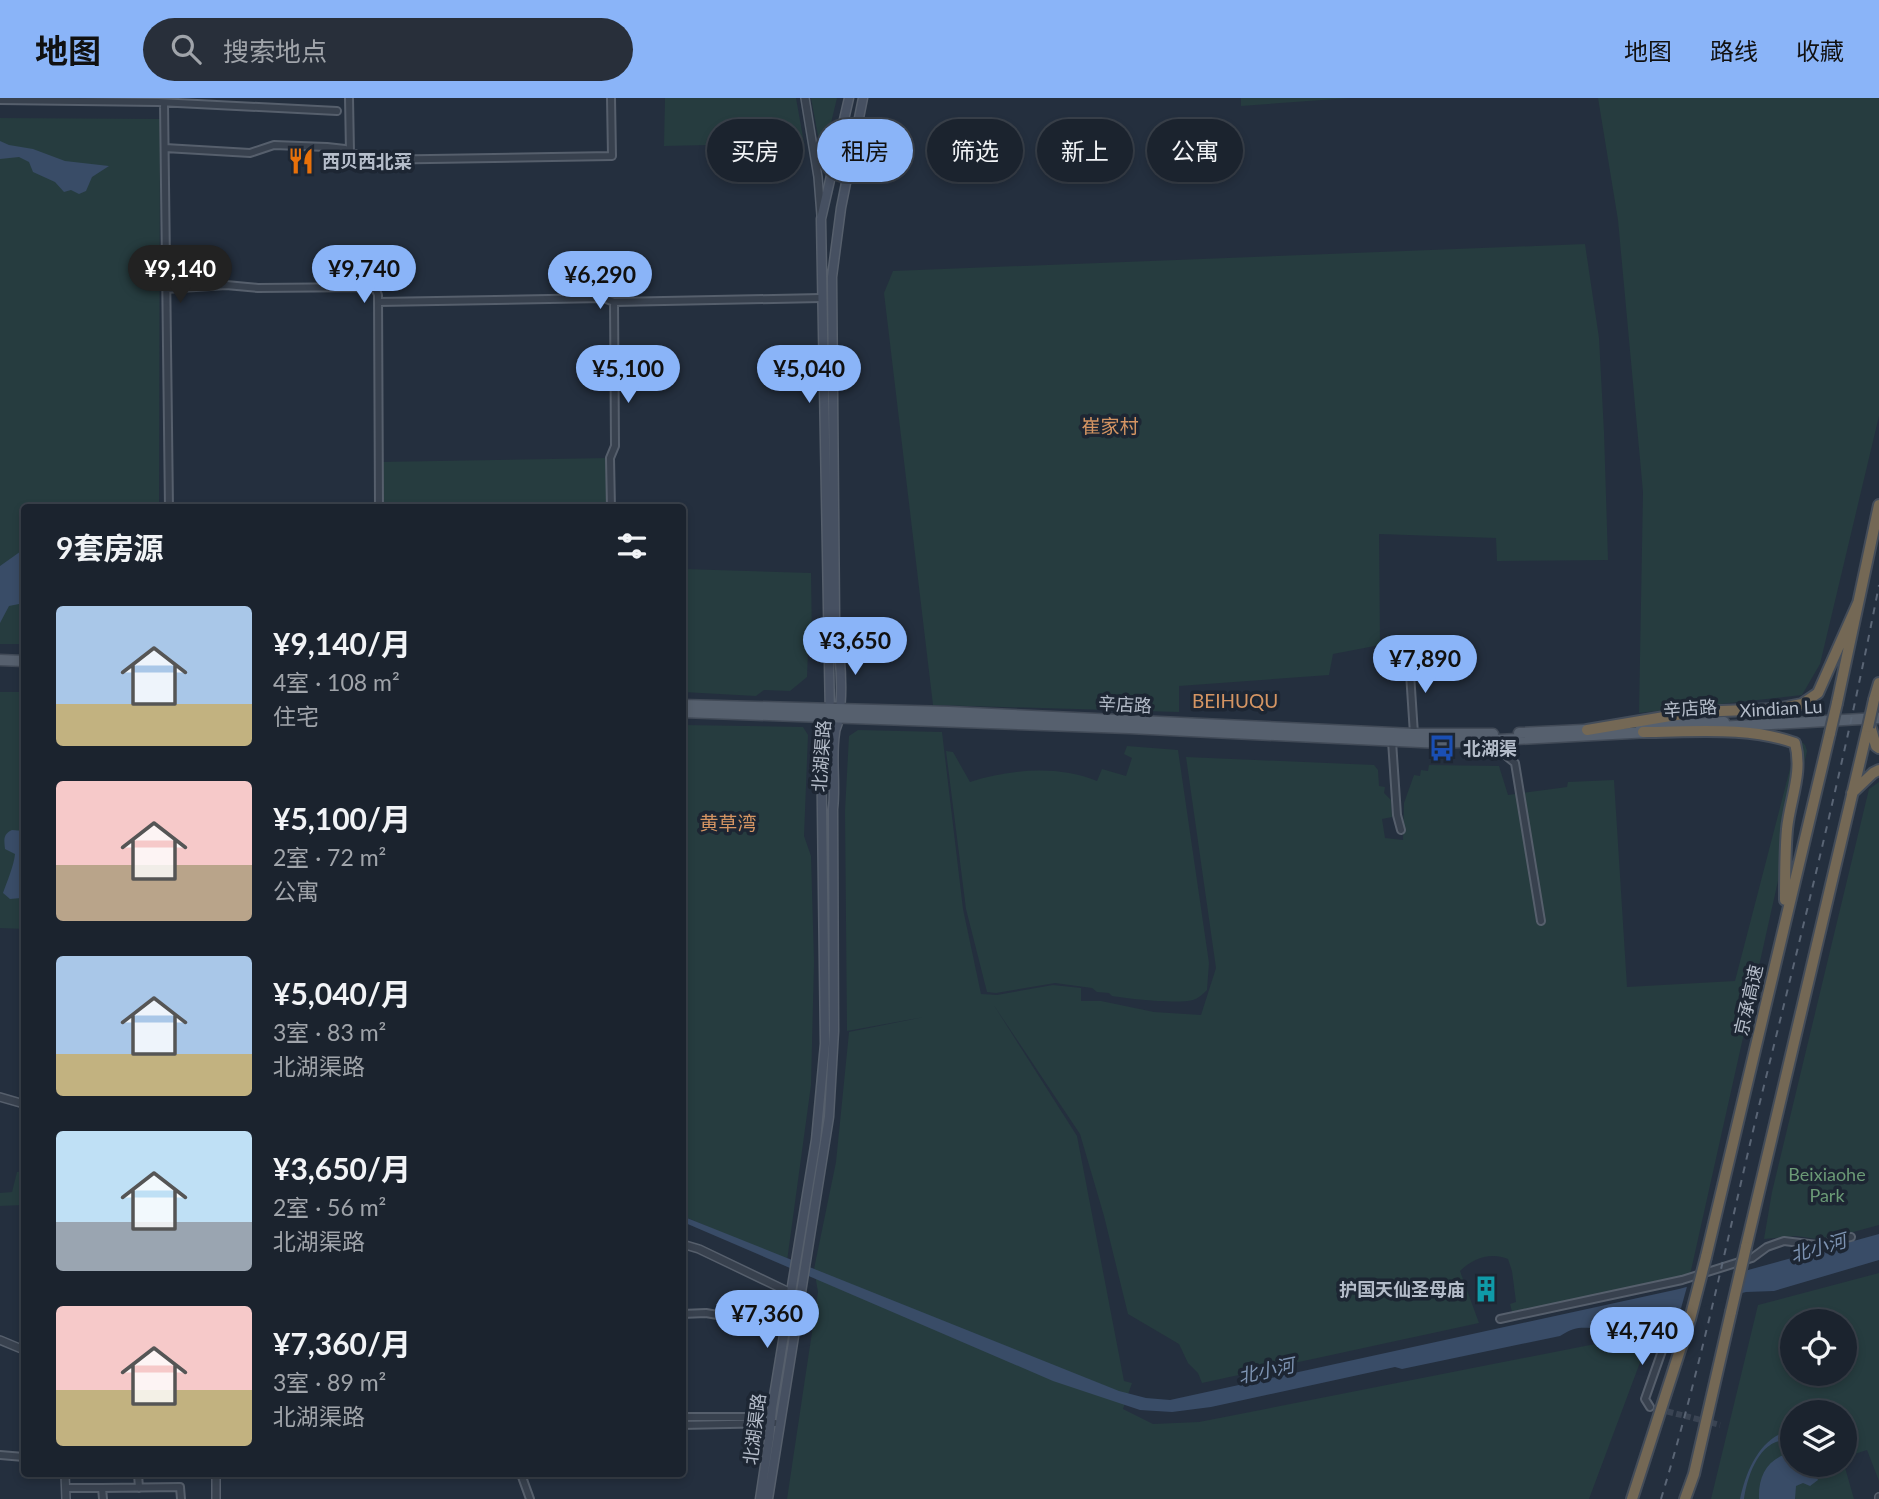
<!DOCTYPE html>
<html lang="zh">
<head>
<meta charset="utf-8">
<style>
  body { margin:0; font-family:Lato,"Noto Sans SC",sans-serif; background:#282f3a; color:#f1f3f6; height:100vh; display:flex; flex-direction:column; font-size:26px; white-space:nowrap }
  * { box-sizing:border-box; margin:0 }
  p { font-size:23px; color:#a0a4aa }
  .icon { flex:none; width:38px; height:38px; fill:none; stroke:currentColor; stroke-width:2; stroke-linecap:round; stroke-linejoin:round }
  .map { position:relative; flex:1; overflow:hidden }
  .sheet { position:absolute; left:21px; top:406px; width:665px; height:973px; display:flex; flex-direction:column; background:#1b232e; border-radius:7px; box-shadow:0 4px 10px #0003,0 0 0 2px #39404a }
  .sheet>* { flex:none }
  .guide { position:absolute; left:707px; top:21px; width:665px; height:63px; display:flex; gap:14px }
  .tools { position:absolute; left:1780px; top:1211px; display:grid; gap:14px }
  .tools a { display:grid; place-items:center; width:77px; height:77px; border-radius:50%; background:#1b232e; box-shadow:0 4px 10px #0003,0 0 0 2px #39404a; font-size:35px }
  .price { position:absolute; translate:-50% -60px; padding:0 16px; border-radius:24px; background:#8ab4f8; color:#111; font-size:23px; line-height:46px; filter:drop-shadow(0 2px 4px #0008) }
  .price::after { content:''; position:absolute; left:50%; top:42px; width:21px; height:16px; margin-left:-10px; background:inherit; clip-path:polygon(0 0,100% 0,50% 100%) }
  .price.on { background:#222; color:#fff }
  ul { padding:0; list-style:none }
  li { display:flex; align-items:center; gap:21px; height:175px; padding:0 35px }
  li span { display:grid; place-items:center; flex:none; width:196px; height:140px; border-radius:7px; color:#555 }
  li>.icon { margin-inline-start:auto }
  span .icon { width:84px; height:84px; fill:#fffc; stroke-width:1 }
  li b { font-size:30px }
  h2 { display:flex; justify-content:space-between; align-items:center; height:84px; padding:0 35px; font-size:30px }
  .pill { padding:0 24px; border-radius:32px; background:#1b232e; box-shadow:0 4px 10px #0003,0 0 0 2px #39404a; font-size:24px; line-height:63px }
  .pill.on { background:#8ab4f8; color:#111 }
  header { display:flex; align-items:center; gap:42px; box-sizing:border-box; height:98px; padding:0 35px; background:#8ab4f8; color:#111 }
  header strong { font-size:33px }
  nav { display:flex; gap:38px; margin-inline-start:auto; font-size:24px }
  .search { width:490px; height:63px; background:#282f3a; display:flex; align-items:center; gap:18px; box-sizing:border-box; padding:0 24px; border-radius:38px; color:#a0a4aa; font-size:26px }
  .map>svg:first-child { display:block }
  .green { fill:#263c3f; fill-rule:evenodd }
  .water { fill:#394c67 }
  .pier { fill:#242f3e }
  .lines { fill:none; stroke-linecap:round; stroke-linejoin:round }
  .minor-tunnel { stroke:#3a4453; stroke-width:6; stroke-dasharray:6 3; stroke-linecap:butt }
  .minor-casing { stroke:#565f6c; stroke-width:10 }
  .tertiary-casing { stroke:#565f6c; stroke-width:10 }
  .secondary-casing { stroke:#565f6c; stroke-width:11 }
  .primary-casing { stroke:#414a57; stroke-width:13 }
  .motorway-casing { stroke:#434c59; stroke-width:14 }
  .minor { stroke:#38414e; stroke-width:6 }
  .tertiary { stroke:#38414e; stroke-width:7 }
  .secondary { stroke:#465061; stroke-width:8 }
  .primary { stroke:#56606e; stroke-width:10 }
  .motorway { stroke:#746855; stroke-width:10 }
  .rail { stroke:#5a6575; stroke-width:2; stroke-dasharray:7 7; stroke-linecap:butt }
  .motorway-bridge-casing { stroke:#434c59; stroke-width:14; stroke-linecap:butt }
  .motorway-bridge { stroke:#746855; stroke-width:10 }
  .labels { text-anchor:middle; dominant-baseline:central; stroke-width:7; stroke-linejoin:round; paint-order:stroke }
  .poi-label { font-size:18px; font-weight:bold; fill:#b4bcc9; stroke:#1d2633; text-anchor:start }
  .street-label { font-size:18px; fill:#b4bcc9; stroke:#1d2633 }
  .park-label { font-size:18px; fill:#6b9a76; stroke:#1d2633 }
  .neighbourhood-label { font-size:19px; fill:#d59563; stroke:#1d2633 }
  .water-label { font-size:19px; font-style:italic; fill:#7c92b1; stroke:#1d2633 }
</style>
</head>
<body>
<header>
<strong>地图</strong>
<div class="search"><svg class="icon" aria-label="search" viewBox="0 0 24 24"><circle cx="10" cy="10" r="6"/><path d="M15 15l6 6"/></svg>搜索地点</div>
<nav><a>地图</a><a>路线</a><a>收藏</a></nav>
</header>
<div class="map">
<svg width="1879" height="1401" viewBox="0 0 1879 1401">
  <rect width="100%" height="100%" fill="#242f3e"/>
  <path class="green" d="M 665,0 L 796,0 L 804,45 L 664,48 Z
    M 811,0 L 837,0 L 824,54 L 821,54 Z
    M 1241,0 L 1350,0 L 1241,8 Z
    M 1598,0 L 1879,0 L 1879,318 L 1820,566 L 1802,597 L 1639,615 L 1643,394 L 1618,122 Z
    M 0,20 L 160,21 L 159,409 L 24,410 L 24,546 L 0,546 Z
    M 1585,146 L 1599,240 L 1604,334 L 1608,462 L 1497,463 L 1496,440 L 1379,436 L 1380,547 L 1333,556 L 1329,577 L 1179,588 L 1179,614 L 933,607 L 884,195 L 893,173 Z
    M 610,360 L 611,409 L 379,409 L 379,364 Z
    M 683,471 L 811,475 L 812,541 L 808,554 L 807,579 L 790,593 L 764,592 L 756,598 L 683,594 Z
    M 0,594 L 24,594 L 24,831 L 0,830 Z
    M 683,627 L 803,629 L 808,637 L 804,738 L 811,758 L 814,864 L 811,987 L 787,1163 L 683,1118 Z
    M 858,632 L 942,634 L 963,811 L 981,896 L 997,897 L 1053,887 L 1081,890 L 1081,903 L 1101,903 L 1154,914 L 1201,917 L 1216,870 L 1186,659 L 1374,667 L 1378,672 L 1379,688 L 1385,689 L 1384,695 L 1391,702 L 1392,719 L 1382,721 L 1385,740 L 1403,742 L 1404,705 L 1414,677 L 1420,678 L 1421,672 L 1428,673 L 1429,667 L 1499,668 L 1508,697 L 1567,689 L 1568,684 L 1614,682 L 1627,889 L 1735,883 L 1798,640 L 1805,647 L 1807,653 L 1690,1177 L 1512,1214 L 1510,1206 L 1516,1204 L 1512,1173 L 1508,1161 C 1491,1154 1473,1160 1460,1173 L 1479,1225 L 1202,1285 L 1198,1275 L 1188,1265 L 1179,1246 L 1128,1216 L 1104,1118 L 1080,1036 L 993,906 L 1077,1038 L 1124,1283 L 1132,1285 L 1123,1311 L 1153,1326 L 1199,1324 L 1651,1235 L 1589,1401 L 787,1401 L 818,1194 L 814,1171 L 836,1064 L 849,934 L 924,919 L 847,933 L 845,713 L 849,638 Z
    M 1127,648 L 1178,652 L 1209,865 L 1207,892 C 1203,896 1199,900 1193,902 C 1177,906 1130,901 1112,898 L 1109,895 L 1097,894 L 1092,890 L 1055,885 L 996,895 L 987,894 L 966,811 L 946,653 L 953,654 L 970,684 C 1009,671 1059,667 1097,683 L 1102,671 L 1126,678 L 1132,660 L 1124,656 Z
    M 1879,684 L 1879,1127 L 1824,1142 L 1796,1138 L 1764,1141 L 1772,1094 L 1869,691 Z
    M 24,1073 L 24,1107 L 0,1108 L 0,1095 L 12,1094 L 17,1074 Z
    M 1879,1175 L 1879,1383 L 1867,1352 L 1845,1359 L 1844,1314 L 1792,1314 L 1792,1367 L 1844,1366 L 1854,1401 L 1711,1401 L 1758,1207 ZM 1792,1223 L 1844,1223 L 1844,1276 L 1792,1276 Z"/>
  <path class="water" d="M 0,43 L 9,47 L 33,51 L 65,63 L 109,68 L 92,79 L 86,93 L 79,96 L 71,92 L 64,94 L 55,84 L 33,74 L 29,64 L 19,59 L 0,61 Z
    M 24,451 L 24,505 L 9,508 L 0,525 L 0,468 Z
    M 12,732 L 24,733 L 24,794 L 21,800 L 10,801 L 3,795 C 7,784 14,767 15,756 L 5,751 C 4,742 3,736 12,732 Z
    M 682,1118 L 1119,1293 L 1146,1300 L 1170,1302 L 1679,1191 L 1879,1136 L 1879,1162 L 1774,1193 L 1746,1194 L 1679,1211 L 1668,1217 L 1662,1216 C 1642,1221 1619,1229 1599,1230 C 1581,1230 1577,1227 1560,1238 L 1402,1271 L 1395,1269 L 1211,1309 L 1172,1314 L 1140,1312 L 1053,1283 L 683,1124 Z
    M 1792,1332 L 1792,1343 C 1761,1336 1747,1378 1744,1401 L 1740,1401 C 1746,1373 1760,1338 1792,1332 Z
    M 1792,1354 L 1792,1367 L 1808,1367 L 1814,1372 L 1818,1382 L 1810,1388 L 1803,1385 L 1796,1388 L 1795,1401 L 1759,1401 C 1758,1377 1768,1360 1792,1354 Z"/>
  <path class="pier" d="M 1747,1170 L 1740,1200 L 1680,1214 L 1688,1185 Z"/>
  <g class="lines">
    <path class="minor-tunnel" d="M 1650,1309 L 1720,1327"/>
    <g class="minor-casing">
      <path id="minor" d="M 349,0 L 350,54
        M 0,2 L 158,4 L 337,13
        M 164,5 L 169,410
        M 165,50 L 250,55 L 274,47 L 327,49 L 345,51 L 367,62 L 612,58 L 611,0
        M 166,191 L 226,187 L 258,190 L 370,189 L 376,192 L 378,197 L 379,410
        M 378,204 L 604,200 L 614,204 L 821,200
        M 611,410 L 610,360 L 615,348 L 614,204
        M 1409,560 L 1414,636
        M 1503,642 L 1504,656 L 1515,665 L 1541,823
        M 1392,643 L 1397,717 L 1401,732
        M 682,1216 L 706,1215 L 758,1224
        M 1500,1221 L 1682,1182 L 1752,1160 L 1767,1149 L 1784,1143 L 1817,1147 L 1851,1139
        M 1650,1309 L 1645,1301 L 1663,1250 L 1663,1221
        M 682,1319 L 753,1319 L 769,1324
        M 682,1327 L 775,1325
        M 0,1357 L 24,1359
        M 138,1376 L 139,1390
        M 521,1376 L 530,1401
        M 66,1390 L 102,1390
        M 103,1401 L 102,1390 L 180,1389 L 181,1401"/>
    </g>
    <g class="tertiary-casing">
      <path id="tertiary" d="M 805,0 L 818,79 L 821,117
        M 0,999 L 24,1006
        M 682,1146 L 699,1151 L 791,1195
        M 0,1242 L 24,1252
        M 65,1376 L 66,1401
        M 216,1376 L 216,1401
        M 1879,1401 L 1879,1399"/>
    </g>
    <g class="secondary-casing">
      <path id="secondary" d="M 760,1401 L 769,1341 L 772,1310 L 816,1042 L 825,946 L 821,634 L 830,620 L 821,121 L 849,0
        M 768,1401 L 829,1019 L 834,933 L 833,711 C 836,686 831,660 835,635 C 835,630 839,625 839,620 C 844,587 840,553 835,522 L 832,179 L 841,110 L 863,0"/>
    </g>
    <g class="primary-casing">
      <path id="primary" d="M 0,562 L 24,563
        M 682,607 L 949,614 L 1414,636 L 1493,636
        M 682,614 L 1129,630 L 1441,645 L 1650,634
        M 1641,629 L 1724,624
        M 1718,629 L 1879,620
        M 1519,635 L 1584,632"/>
    </g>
    <g class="motorway-casing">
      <path id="motorway" d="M 1874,602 L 1879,585
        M 1837,605 L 1879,407
        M 1869,624 L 1876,648 L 1879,650
        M 1587,632 L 1694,614 L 1776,611 L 1802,606 L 1818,595 L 1858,505
        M 1643,634 C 1692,634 1749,628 1795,645 C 1803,675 1790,701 1787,731 C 1785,754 1785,779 1785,802
        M 1852,695 L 1873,675 L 1879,672
        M 1746,1149 L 1868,629
        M 1706,1159 L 1830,635
        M 1632,1401 L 1690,1221
        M 1685,1401 L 1694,1376 L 1731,1214"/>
    </g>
    <use href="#minor" class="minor"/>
    <use href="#tertiary" class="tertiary"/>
    <use href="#secondary" class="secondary"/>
    <use href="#primary" class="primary"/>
    <use href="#motorway" class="motorway"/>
    <path class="rail" d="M 1661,1401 C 1700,1273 1727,1142 1758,1012 C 1801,837 1845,663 1879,487"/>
    <g class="motorway-bridge-casing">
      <path id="motorway-bridge" d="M 1868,629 L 1874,602
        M 1830,635 L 1837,605
        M 1731,1214 L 1746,1149
        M 1690,1221 L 1706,1159"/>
    </g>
    <use href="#motorway-bridge" class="motorway-bridge"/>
  </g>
  <defs>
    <g id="restaurant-bare" transform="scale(2.1)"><path d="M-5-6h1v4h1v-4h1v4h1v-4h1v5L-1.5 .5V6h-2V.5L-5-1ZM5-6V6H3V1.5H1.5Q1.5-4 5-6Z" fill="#e8710a" stroke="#1d2633" stroke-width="2.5" paint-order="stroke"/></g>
    <g id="bus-bare" transform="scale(2.1)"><path d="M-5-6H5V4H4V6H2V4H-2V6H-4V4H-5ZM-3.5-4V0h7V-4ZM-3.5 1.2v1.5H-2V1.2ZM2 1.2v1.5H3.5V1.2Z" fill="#1a4fb4" stroke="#1d2633" stroke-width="2.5" paint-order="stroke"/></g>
    <g id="building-bare" transform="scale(2.1)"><path d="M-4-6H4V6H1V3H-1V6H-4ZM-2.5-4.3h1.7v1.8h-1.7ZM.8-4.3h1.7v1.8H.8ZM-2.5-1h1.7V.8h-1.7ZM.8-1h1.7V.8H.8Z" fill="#0f9aa8" stroke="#1d2633" stroke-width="2.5" paint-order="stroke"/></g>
  </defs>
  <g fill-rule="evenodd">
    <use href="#restaurant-bare" x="301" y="63"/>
    <use href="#bus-bare" x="1442" y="650"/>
    <use href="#building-bare" x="1486" y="1191"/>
  </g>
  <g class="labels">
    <g class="poi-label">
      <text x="322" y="63">西贝西北菜</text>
      <text x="1463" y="650">北湖渠</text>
      <text x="1465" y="1191" text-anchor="end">护国天仙圣母庙</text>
    </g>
    <g class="street-label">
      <text transform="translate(1125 606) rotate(3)">辛店路</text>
      <text transform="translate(1690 610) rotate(-4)">辛店路</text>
      <text transform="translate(1781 610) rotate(-3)">Xindian Lu</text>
      <text transform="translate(821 658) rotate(-86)">北湖渠路</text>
      <text transform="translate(1748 902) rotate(-77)">京承高速</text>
      <text transform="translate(754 1331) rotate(-83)">北湖渠路</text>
    </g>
    <g class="park-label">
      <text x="1827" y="1076">Beixiaohe<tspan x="1827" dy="21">Park</tspan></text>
    </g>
    <g class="neighbourhood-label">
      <text x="1110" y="327">崔家村</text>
      <text x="1235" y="602">BEIHUQU</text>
      <text x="728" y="724">黄草湾</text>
    </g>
    <g class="water-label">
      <text transform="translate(1818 1149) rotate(-16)">北小河</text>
      <text transform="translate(1266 1272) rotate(-12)">北小河</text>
    </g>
  </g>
</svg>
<div class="tools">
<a><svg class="icon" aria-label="locate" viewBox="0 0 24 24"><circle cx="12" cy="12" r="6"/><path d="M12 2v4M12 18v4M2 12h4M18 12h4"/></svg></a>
<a><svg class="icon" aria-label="layers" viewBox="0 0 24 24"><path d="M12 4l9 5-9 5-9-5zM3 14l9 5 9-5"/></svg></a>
</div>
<b class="price on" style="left:180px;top:207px">¥9,140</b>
<b class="price" style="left:364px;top:207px">¥9,740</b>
<b class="price" style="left:600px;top:213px">¥6,290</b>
<b class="price" style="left:628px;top:307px">¥5,100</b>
<b class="price" style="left:809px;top:307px">¥5,040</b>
<b class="price" style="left:855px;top:579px">¥3,650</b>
<b class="price" style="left:1425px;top:597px">¥7,890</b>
<b class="price" style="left:767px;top:1252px">¥7,360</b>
<b class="price" style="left:1642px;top:1269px">¥4,740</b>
<div class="guide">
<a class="pill">买房</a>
<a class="pill on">租房</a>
<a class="pill">筛选</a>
<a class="pill">新上</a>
<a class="pill">公寓</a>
</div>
<section class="sheet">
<h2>9套房源<svg class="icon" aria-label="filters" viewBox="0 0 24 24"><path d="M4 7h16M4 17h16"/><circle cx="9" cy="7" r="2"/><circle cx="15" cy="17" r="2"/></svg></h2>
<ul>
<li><span style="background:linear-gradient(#a9c7e8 70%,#c2b280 0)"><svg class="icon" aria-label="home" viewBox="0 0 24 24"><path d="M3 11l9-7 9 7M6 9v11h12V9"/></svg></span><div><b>¥9,140/月</b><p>4室 · 108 m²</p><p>住宅</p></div></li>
<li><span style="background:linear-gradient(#f6c9c9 60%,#b9a48a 0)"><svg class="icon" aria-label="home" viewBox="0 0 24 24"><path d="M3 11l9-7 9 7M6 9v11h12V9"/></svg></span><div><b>¥5,100/月</b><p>2室 · 72 m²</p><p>公寓</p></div></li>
<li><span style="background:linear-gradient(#a9c7e8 70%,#c2b280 0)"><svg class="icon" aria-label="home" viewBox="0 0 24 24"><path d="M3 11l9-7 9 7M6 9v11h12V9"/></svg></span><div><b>¥5,040/月</b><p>3室 · 83 m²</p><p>北湖渠路</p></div></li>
<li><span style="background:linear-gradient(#bfe0f5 65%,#9aa5b1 0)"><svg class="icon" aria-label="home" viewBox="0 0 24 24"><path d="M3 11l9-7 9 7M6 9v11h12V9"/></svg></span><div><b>¥3,650/月</b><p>2室 · 56 m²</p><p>北湖渠路</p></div></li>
<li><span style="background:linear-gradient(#f6c9c9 60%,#c2b280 0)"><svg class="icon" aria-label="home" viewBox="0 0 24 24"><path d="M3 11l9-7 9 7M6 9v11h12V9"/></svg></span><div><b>¥7,360/月</b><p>3室 · 89 m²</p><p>北湖渠路</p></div></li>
</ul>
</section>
</div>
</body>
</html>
